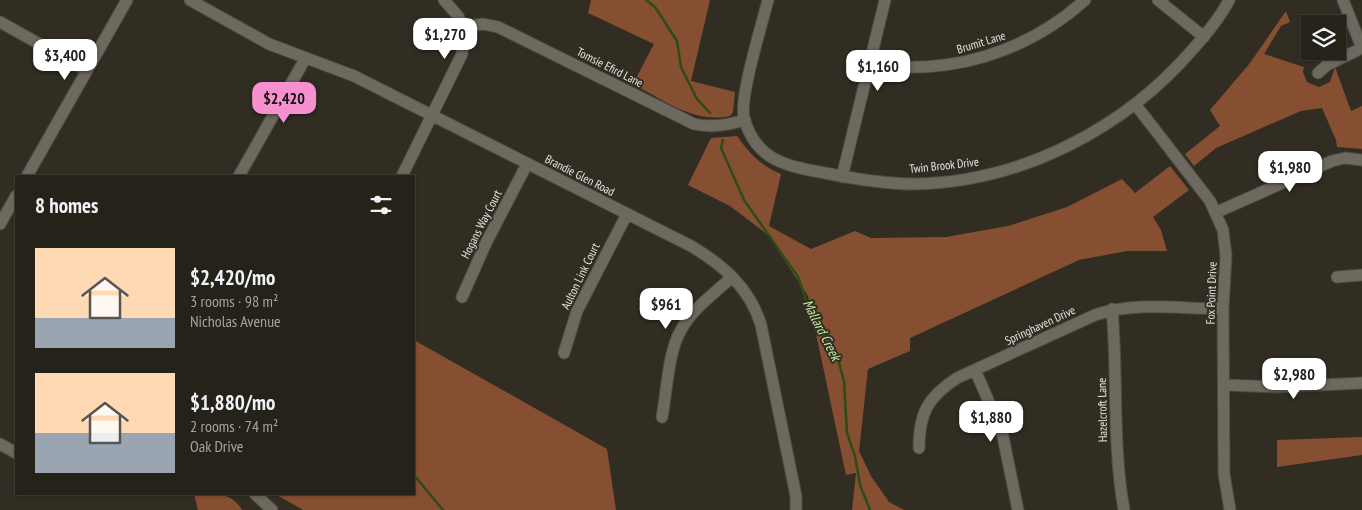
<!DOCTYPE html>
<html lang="en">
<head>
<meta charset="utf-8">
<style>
  body { margin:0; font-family:"PT Sans Narrow",sans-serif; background:#312f27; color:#f1f3f6; height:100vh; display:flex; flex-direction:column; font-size:19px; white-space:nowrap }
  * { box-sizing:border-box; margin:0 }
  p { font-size:16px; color:#a3a4a2 }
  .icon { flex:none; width:28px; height:28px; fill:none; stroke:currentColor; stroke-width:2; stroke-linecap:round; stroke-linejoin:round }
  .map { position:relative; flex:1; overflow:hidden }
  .drawer { position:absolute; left:15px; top:175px; width:400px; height:320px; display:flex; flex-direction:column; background:#25221a; border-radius:0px; box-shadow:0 1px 4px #0004,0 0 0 1px #423f39 }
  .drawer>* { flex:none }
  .controls { position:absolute; left:1301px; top:15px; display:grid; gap:10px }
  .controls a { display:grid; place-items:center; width:45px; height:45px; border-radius:0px; background:#25221a; box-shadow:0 1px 4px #0004,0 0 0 1px #423f39; font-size:25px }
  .price { position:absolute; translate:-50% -42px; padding:0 11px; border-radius:10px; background:#fff; color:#222; font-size:16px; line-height:32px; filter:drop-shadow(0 1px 2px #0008) }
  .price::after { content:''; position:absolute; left:50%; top:30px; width:15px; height:11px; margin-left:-8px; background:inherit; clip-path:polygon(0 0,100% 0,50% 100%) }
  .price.selected { background:#f790ce; color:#111 }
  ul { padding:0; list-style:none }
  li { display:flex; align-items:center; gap:15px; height:125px; padding:0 20px }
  li span { display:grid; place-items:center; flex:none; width:140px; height:100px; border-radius:0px; color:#555 }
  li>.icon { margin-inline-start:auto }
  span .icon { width:60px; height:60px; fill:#fffc; stroke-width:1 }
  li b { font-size:21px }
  h2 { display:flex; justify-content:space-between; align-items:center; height:60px; padding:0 20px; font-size:21px }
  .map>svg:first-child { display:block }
  .forest { fill:#874f31 }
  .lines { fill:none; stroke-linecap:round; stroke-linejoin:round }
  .stream { stroke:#2d4c18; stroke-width:2.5 }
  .minor-casing { stroke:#4e4c42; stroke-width:13 }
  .minor { stroke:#6d695e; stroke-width:11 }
  .labels { text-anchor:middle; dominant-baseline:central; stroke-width:4; stroke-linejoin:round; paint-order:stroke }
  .street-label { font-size:12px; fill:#e6e4dd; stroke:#312d23 }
  .water-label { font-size:14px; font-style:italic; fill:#bef0a1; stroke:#312d23 }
</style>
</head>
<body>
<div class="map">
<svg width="1362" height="510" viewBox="0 0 1362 510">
  <rect width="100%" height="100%" fill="#312d23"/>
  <path class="forest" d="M 591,0 L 710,0 L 691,81 L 735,92 L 733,112 L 730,116 C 694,124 664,100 633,84 L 654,44 L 588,13 Z
    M 1286,11 L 1290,22 L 1281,26 L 1264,54 L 1304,67 L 1303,72 L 1307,82 L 1319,87 L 1330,82 L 1335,67 L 1351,111 L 1362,106 L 1362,149 L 1337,147 L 1336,140 L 1322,108 L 1301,111 L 1216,148 L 1194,166 L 1185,154 L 1220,126 L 1210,110 L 1250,63 Z
    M 737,136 C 750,154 760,165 781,174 L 769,226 L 811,249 L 855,231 L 871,238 L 946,237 L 1008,226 L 1067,207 L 1122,179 L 1135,193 L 1170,166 L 1189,190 L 1153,217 L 1161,230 L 1167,251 L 1127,251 L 1079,260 L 910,338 L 910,351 L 868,369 L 859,451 L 871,476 L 889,502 L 904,510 L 852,510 L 856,473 L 846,475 L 808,296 L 768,235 L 730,206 L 688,185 L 711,138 Z
    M 414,340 L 607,449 L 616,510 L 303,510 L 275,494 L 414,494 Z
    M 1362,437 L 1362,455 L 1277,467 L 1277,440 Z
    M 194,494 C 213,494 231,491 242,510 L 198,510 Z"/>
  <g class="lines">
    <path class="stream" d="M 646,0 L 655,7 L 677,41 L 681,67 L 697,99 L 710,113
      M 723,140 L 721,148 L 744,200 L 798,277 L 810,312 L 824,328 L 836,352 L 844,381 L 847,433 L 855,456 L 860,485 L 870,510
      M 414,475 L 443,510"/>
    <g class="minor-casing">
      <path id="minor" d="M 190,0 L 269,44 L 354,76 L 691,246 C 723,265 750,288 761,325 L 796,496 L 796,510
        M 768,0 C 762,24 739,98 744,118 C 756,161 787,166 825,173 C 855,179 885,184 915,184 C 1022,182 1125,128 1193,49 C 1206,34 1220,18 1229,0
        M 1158,0 L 1204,37
        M 1343,0 L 1362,48
        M 0,22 L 86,70
        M 463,27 L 483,24 L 498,27 L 694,124 C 712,128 727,125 745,120
        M 871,64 C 949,76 1026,53 1085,0
        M 1318,73 L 1327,65 L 1362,48
        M 1135,104 L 1210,201 L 1223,230 L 1226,256 L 1223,309 L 1224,474 L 1230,510
        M 27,176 L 127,0
        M 239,176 L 305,59
        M 402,176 L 462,54 L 463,27 L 458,16 L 444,0
        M 842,177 L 885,0
        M 1217,212 L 1332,161 L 1345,158 L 1362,160
        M 0,224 L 16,196
        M 1337,277 L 1362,275
        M 462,297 L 486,243 L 527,164
        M 1112,309 C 1118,376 1112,443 1124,510
        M 564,353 L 577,311 L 627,214
        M 975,370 L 1002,432 L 1018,510
        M 1225,385 L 1277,387 L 1362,383
        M 662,417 C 667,391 668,352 681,330 C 692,309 715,293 732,277
        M 0,444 L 16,453
        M 919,448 C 919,413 928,397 957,378 L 1095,315 C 1135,301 1181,309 1223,309
        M 255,494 L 272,510"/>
    </g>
    <use href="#minor" class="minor"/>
  </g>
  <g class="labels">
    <g class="street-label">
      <text transform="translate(981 42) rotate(-17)">Brumit Lane</text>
      <text transform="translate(610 67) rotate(27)">Tomsie Efird Lane</text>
      <text transform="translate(944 165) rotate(-6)">Twin Brook Drive</text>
      <text transform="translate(580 175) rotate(27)">Brandie Glen Road</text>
      <text transform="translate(481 224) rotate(-63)">Hogans Way Court</text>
      <text transform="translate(580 276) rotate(-64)">Aulton Link Court</text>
      <text transform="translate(1211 293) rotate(-88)">Fox Point Drive</text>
      <text transform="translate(1040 325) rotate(-25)">Springhaven Drive</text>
      <text transform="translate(1102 410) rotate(-91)">Hazelcroft Lane</text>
    </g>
    <g class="water-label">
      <text transform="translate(822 330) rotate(63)">Mallard Creek</text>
    </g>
  </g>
</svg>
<div class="controls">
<a><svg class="icon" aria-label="layers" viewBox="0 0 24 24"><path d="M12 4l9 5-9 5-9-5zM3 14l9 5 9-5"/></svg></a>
</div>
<b class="price" style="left:445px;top:60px">$1,270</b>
<b class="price" style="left:65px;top:81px">$3,400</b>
<b class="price" style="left:878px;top:92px">$1,160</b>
<b class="price selected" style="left:284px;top:124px">$2,420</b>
<b class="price" style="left:1290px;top:193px">$1,980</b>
<b class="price" style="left:666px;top:330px">$961</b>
<b class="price" style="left:1294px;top:400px">$2,980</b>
<b class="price" style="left:991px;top:443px">$1,880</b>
<section class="drawer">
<h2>8 homes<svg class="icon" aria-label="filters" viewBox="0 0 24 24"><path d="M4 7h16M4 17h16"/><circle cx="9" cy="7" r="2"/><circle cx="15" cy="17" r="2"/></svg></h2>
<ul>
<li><span style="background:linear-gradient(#ffd9b3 70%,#9aa5b1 0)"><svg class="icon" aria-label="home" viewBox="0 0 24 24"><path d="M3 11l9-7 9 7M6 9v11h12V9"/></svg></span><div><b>$2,420/mo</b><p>3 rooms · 98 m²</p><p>Nicholas Avenue</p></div></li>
<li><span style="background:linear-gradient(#ffd9b3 60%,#9aa5b1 0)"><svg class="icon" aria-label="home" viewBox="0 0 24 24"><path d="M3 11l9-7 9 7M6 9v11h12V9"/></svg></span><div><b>$1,880/mo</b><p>2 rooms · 74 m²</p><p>Oak Drive</p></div></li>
</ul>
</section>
</div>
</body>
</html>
